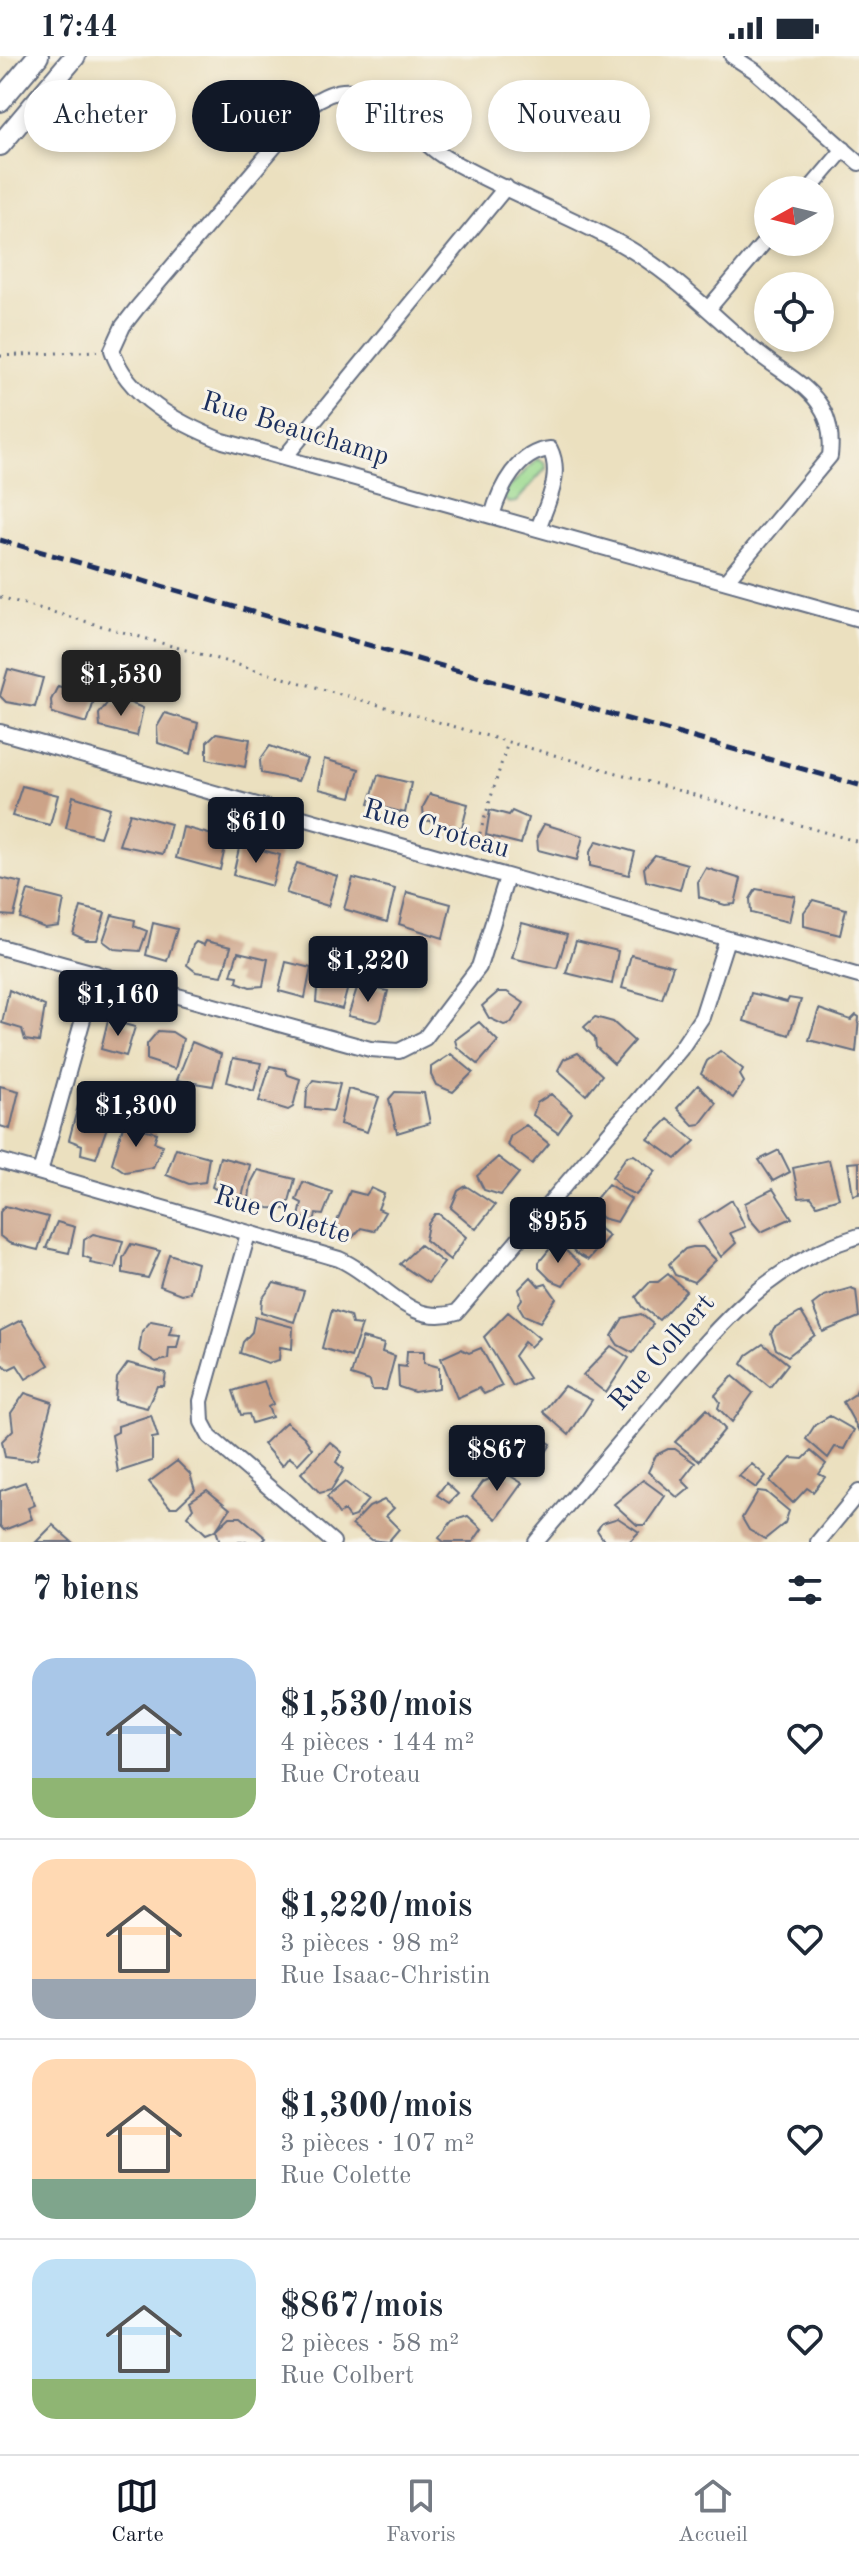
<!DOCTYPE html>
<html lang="fr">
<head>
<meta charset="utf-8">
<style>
  body { margin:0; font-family:"Old Standard TT",serif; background:#f2f2f3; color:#1f2937; height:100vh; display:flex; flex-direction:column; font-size:30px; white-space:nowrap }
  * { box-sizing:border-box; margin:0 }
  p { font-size:26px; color:#747a83 }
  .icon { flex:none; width:44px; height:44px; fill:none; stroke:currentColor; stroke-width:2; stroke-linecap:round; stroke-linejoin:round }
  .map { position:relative; height:1486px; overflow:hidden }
  .details { display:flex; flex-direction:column; background:#fff; flex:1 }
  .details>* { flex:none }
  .guide { position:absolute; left:24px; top:24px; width:812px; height:72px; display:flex; gap:16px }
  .needle { width:52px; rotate:262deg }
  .buttons { position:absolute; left:754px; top:120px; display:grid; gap:16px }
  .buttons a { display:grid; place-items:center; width:80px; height:80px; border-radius:50%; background:#fff; box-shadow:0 4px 12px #0003; font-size:40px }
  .price { position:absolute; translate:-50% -68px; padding:0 18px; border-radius:8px; background:#111827; color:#fff; font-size:26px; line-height:52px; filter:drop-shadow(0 2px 4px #0008) }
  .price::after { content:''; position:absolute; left:50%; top:48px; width:24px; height:18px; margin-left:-12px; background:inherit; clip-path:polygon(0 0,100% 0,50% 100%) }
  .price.on { background:#222; color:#fff }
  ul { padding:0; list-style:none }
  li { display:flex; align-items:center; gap:24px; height:200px; padding:0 32px }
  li+li { border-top:2px solid #e0e1e3 }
  li span { display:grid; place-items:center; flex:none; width:224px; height:160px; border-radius:24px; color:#555 }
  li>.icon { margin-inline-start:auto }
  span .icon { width:96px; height:96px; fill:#fffc; stroke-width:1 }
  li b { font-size:34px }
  h2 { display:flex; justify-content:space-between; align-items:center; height:96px; padding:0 32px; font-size:34px }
  .pill { padding:0 28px; border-radius:36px; background:#fff; box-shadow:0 4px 12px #0003; font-size:28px; line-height:72px }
  .pill.on { background:#111827; color:#fff }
  .status { display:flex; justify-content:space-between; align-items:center; height:56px; padding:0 40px; background:#fff; direction:ltr }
  .status svg { height:22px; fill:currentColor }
  .dock { display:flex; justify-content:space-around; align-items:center; height:112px; border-top:2px solid #e0e1e3; background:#fff; font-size:22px; color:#747a83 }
  .dock a { display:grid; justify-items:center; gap:4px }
  .dock .on { color:#111827 }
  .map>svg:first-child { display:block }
  .green { fill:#9bda90; stroke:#5b8477; stroke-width:2 }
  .building { fill:#cca388 }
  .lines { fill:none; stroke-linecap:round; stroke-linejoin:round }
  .street-casing { stroke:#646d80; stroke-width:18 }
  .secondary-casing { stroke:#646d80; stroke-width:24 }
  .path { stroke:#646d80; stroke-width:3; stroke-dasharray:2 6; stroke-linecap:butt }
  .street { stroke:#fff; stroke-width:14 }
  .secondary { stroke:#fff; stroke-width:20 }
  .rail { stroke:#1b2f5e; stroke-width:5; stroke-dasharray:12 6; stroke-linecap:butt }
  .labels { text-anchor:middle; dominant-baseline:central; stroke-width:6; stroke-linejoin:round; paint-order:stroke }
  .street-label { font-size:28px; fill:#1b2f5e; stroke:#f7f3e8 }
</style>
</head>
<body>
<div class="status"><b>17:44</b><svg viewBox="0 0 49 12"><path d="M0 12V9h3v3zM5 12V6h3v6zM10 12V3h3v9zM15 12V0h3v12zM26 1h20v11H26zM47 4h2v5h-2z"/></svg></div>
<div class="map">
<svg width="859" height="1486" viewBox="0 0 859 1486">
  <rect width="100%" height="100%" fill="#f7f3e8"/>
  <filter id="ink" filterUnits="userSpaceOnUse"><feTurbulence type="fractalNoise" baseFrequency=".0125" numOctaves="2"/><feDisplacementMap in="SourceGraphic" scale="16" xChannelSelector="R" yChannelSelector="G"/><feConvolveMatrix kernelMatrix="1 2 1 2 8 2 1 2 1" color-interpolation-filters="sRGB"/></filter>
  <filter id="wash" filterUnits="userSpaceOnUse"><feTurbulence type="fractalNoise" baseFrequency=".006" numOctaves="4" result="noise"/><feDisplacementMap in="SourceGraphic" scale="32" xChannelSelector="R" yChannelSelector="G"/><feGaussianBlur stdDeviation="1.8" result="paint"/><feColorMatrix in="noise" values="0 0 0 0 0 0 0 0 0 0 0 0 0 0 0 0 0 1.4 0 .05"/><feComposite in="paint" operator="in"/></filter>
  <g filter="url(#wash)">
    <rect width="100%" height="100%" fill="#ebe0bf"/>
    <path class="green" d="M 537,403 L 544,406 L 546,412 L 516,446 L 509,447 L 504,443 L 505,436 Z"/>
    <g id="blocks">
      <path class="building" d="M 8,613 L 43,622 L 35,651 L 6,646 L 0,640 Z
        M 58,630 L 95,642 L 87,667 L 52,657 L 51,644 Z
        M 108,646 L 124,650 L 128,646 L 143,652 L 137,680 L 100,671 L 99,658 Z
        M 165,657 L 198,667 L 191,698 L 158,687 L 157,671 Z
        M 216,677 L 250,683 L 245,711 L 207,703 L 207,686 Z
        M 270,690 L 307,703 L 298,725 L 261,717 L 260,704 Z
        M 324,703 L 359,713 L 351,741 L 319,733 Z
        M 378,719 L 411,727 L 405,757 L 369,748 Z
        M 22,730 L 58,739 L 50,769 L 12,760 Z
        M 430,738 L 468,748 L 462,772 L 424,764 L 423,751 Z
        M 73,740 L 110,752 L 100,781 L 66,772 Z
        M 490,754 L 509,759 L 512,755 L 528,762 L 521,788 L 486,779 Z
        M 130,757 L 171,768 L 163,798 L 119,789 Z
        M 544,768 L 583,780 L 577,804 L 538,794 L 537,781 Z
        M 183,771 L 227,783 L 220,814 L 176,802 Z
        M 597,785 L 635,796 L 629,819 L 590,810 L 590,796 Z
        M 240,788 L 280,799 L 272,830 L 233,819 Z
        M 655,799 L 687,808 L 680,834 L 646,825 L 644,812 Z
        M 297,807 L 337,820 L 328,850 L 286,837 Z
        M 706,812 L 741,823 L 735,848 L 725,849 L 699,841 L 698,826 Z
        M 0,822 L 22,827 L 14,860 L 0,859 Z
        M 353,822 L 395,833 L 387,866 L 344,853 Z
        M 756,833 L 795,840 L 789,866 L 751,857 L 750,843 Z
        M 28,835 L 64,844 L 59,870 L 45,872 L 20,862 Z
        M 407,836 L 451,848 L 443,882 L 399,868 Z
        M 813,844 L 846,853 L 840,879 L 804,870 L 804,856 Z
        M 81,851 L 105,857 L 97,884 L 86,884 L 73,878 Z
        M 112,859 L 135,864 L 134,870 L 147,875 L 140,895 L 114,893 L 103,885 Z
        M 153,867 L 177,873 L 167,905 L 146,899 Z
        M 522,867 L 567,879 L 557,912 L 512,902 Z
        M 206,885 L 231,891 L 222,920 L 196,916 L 187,909 L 193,889 L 196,886 L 204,889 Z
        M 576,885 L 618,895 L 612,928 L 566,917 Z
        M 238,896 L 268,903 L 263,930 L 250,931 L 237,926 L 238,920 L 231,919 Z
        M 631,899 L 673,910 L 662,943 L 622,932 Z
        M 286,906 L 311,912 L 305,942 L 279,935 Z
        M 326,920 L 349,927 L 342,953 L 316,946 L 317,933 Z
        M 358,929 L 388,935 L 381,963 L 376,966 L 348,960 Z
        M 9,934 L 45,950 L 39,986 L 25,984 L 22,973 L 2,967 Z
        M 498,936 L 507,936 L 524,947 L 511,967 L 504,969 L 489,962 L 482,950 Z
        M 751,937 L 787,946 L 789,942 L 801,944 L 789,979 L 744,965 Z
        M 819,953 L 851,964 L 856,959 L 859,961 L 856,996 L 809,984 Z
        M 595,961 L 613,966 L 634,985 L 614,1008 L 596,991 L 595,982 L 584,971 Z
        M 108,964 L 135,971 L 126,1000 L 101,993 Z
        M 479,966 L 498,985 L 478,1008 L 457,991 L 455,984 Z
        M 158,975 L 172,976 L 183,983 L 175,1013 L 147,1004 L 147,988 Z
        M 192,986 L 221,998 L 213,1030 L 177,1024 Z
        M 720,995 L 743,1013 L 740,1019 L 744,1026 L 733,1042 L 701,1018 L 707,1005 Z
        M 578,997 L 602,1019 L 586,1039 L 558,1014 L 564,1003 Z
        M 451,998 L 473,1016 L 453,1036 L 436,1029 L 431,1019 L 431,1011 Z
        M 233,1002 L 261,1007 L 254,1035 L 227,1026 Z
        M 270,1010 L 285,1013 L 288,1019 L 300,1023 L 293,1051 L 288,1054 L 259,1045 Z
        M 313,1024 L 340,1028 L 333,1055 L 306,1052 L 307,1034 Z
        M 698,1029 L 716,1047 L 700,1068 L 693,1069 L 677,1052 Z
        M 0,1030 L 19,1035 L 10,1073 L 0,1070 Z
        M 348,1033 L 379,1041 L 367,1076 L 340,1068 Z
        M 395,1036 L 424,1037 L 430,1067 L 397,1077 L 389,1043 Z
        M 551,1038 L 572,1057 L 558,1077 L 533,1059 L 537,1047 Z
        M 78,1050 L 111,1060 L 96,1102 L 81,1098 L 82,1089 L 69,1084 Z
        M 668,1063 L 695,1085 L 676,1103 L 648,1083 Z
        M 124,1067 L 157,1077 L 154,1086 L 163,1089 L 153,1111 L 125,1116 L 112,1107 Z
        M 526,1069 L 549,1088 L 532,1108 L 507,1089 L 511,1079 Z
        M 176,1092 L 209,1101 L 205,1126 L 189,1128 L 166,1119 Z
        M 779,1094 L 790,1116 L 773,1125 L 759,1104 Z
        M 634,1099 L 656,1115 L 636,1139 L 623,1133 L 612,1121 L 627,1100 Z
        M 220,1101 L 250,1109 L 242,1141 L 232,1142 L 212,1131 Z
        M 498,1101 L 519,1117 L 501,1139 L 484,1134 L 477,1120 Z
        M 829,1104 L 839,1142 L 817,1149 L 811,1141 L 799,1142 L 793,1112 Z
        M 859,1106 L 859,1138 L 853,1139 L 848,1107 Z
        M 258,1114 L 295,1123 L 287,1153 L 268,1152 L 249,1143 L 251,1127 Z
        M 303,1126 L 332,1136 L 323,1159 L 316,1158 L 314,1165 L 299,1161 L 302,1147 L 296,1144 Z
        M 608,1128 L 631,1143 L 617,1166 L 602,1162 L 590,1150 Z
        M 466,1130 L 495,1149 L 476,1173 L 451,1152 L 458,1135 Z
        M 371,1132 L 384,1138 L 378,1153 L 385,1156 L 374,1175 L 361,1172 L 352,1182 L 334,1172 L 350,1135 L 366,1139 Z
        M 773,1133 L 792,1162 L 761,1176 L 749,1162 L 745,1147 Z
        M 732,1144 L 745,1171 L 730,1177 L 736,1187 L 721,1201 L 698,1166 Z
        M 5,1150 L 48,1161 L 38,1194 L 9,1187 L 0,1180 L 0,1156 Z
        M 435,1158 L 439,1158 L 466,1181 L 450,1204 L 425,1184 L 428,1168 Z
        M 582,1159 L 609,1180 L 588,1204 L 575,1197 L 569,1186 L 574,1178 L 568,1172 Z
        M 57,1166 L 75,1171 L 69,1197 L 46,1192 Z
        M 93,1178 L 123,1185 L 115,1212 L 90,1207 L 91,1203 L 83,1200 L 84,1184 Z
        M 131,1188 L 160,1195 L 148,1222 L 123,1217 L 123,1202 Z
        M 420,1189 L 444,1207 L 428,1227 L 400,1208 Z
        M 552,1190 L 561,1190 L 580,1208 L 563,1229 L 551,1224 L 539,1212 L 539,1206 Z
        M 693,1191 L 703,1191 L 716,1204 L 694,1226 L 675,1219 L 669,1208 L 685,1193 Z
        M 169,1198 L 197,1207 L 190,1236 L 181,1238 L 160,1230 Z
        M 668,1218 L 686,1235 L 659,1264 L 642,1251 L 636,1241 L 650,1226 L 658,1226 Z
        M 531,1221 L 539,1230 L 546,1228 L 556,1242 L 540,1266 L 524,1259 L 518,1249 L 522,1243 L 519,1233 Z
        M 274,1227 L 304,1235 L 294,1266 L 261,1256 L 262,1243 Z
        M 851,1232 L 856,1234 L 859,1261 L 823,1276 L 812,1249 L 824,1240 Z
        M 332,1254 L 350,1260 L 352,1268 L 362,1269 L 351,1301 L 322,1292 Z
        M 508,1256 L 539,1282 L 530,1291 L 524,1286 L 514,1300 L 529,1322 L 513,1330 L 484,1281 Z
        M 801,1256 L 815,1279 L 788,1300 L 776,1293 L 771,1278 L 774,1272 Z
        M 641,1258 L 653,1268 L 633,1297 L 618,1289 L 612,1280 L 623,1262 Z
        M 255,1261 L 293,1271 L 292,1293 L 280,1291 L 279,1304 L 268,1307 L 240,1297 L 243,1286 L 252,1276 Z
        M 21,1264 L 49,1309 L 26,1323 L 17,1309 L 9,1313 L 0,1307 L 0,1275 Z
        M 151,1265 L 172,1269 L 169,1278 L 180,1279 L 177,1292 L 169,1292 L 168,1303 L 156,1306 L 139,1295 L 142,1275 Z
        M 362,1282 L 384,1288 L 382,1296 L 395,1300 L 386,1334 L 372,1334 L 370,1325 L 351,1319 Z
        M 763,1288 L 788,1308 L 770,1331 L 742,1308 L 747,1299 Z
        M 611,1290 L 629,1302 L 606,1337 L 583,1319 Z
        M 481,1292 L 502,1330 L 484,1338 L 479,1332 L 457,1342 L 441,1302 L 461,1293 L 469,1297 Z
        M 407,1295 L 424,1295 L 424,1307 L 439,1311 L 439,1332 L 414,1336 L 399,1331 L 398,1310 L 406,1311 Z
        M 128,1307 L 166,1317 L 164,1330 L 157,1330 L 147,1352 L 115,1344 L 117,1322 Z
        M 733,1320 L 753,1337 L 732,1366 L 718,1352 L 720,1346 L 715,1339 Z
        M 264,1325 L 273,1348 L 268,1351 L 272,1361 L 252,1367 L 249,1358 L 241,1359 L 233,1335 Z
        M 859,1329 L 859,1375 L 843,1346 L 855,1338 Z
        M 564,1330 L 592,1344 L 569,1379 L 543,1356 Z
        M 25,1337 L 52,1346 L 37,1402 L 30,1404 L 5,1401 L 2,1385 L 13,1374 L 11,1357 Z
        M 707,1353 L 725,1373 L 699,1405 L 675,1386 Z
        M 151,1359 L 158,1381 L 152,1382 L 152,1405 L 118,1416 L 112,1379 L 118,1376 L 118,1370 Z
        M 830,1360 L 854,1374 L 844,1393 L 835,1391 L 828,1402 L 806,1383 L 815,1369 Z
        M 286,1366 L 304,1381 L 312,1393 L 298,1408 L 289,1401 L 282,1410 L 263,1388 Z
        M 534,1377 L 551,1388 L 533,1417 L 510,1397 L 517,1385 L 528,1385 Z
        M 330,1386 L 342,1396 L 336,1406 L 344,1413 L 331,1434 L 320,1437 L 301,1417 Z
        M 668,1393 L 675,1393 L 695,1407 L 682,1424 L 690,1432 L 678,1442 L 648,1416 L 656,1399 Z
        M 811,1395 L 826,1408 L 819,1418 L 825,1421 L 813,1436 L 807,1432 L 793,1447 L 770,1425 L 791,1402 L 803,1403 Z
        M 177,1405 L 190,1418 L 195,1434 L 177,1451 L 170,1451 L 149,1426 Z
        M 752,1408 L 766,1420 L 756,1432 L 739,1420 Z
        M 504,1416 L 522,1427 L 496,1463 L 472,1441 L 483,1426 Z
        M 643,1424 L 665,1440 L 645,1469 L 637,1469 L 614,1448 Z
        M 25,1426 L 35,1449 L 28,1452 L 32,1463 L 4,1474 L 0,1470 L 0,1435 Z
        M 345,1426 L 368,1444 L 355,1460 L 349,1462 L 344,1455 L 339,1458 L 327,1441 Z
        M 446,1427 L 458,1438 L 449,1447 L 437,1439 Z
        M 207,1434 L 230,1453 L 216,1474 L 206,1478 L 187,1460 L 193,1452 L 190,1445 Z
        M 758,1435 L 766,1436 L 789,1455 L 785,1467 L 765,1483 L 749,1474 L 742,1462 Z
        M 384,1444 L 394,1452 L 386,1460 L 399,1473 L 388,1486 L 371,1484 L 352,1469 L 369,1451 Z
        M 468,1460 L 482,1473 L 473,1486 L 444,1486 L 439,1482 L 452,1465 Z
        M 230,1461 L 241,1461 L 266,1482 L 262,1486 L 220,1486 L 216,1474 Z
        M 618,1462 L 639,1476 L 629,1486 L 605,1486 L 597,1474 L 602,1467 Z
        M 53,1469 L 72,1486 L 36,1486 Z"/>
    </g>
  </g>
  <g filter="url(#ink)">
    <use href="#blocks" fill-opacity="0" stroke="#646d80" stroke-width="2"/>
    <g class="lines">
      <g class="street-casing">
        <path id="street" d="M 732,0 L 755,15 L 859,107
          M 809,134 L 844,93
          M 709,252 L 768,182
          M 285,401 L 506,131
          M 492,460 C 500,431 518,396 550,393 C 563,419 547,447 538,473
          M 726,525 L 830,400 C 837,339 794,327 754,294 C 710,257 672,216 621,188 C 564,157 502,134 446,102 C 414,84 391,39 353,35 C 336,33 322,40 309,50 L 137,252 L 123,270 L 112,294 C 127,341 180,368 223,385 L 859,563
          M 0,676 L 859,920
          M 0,891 L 370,993 L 399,995 L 425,982 L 479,911 L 507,821
          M 0,1105 L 339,1203 C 382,1222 408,1272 457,1256 L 680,994 L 702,961 L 727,883
          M 40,1116 L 96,917
          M 248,1178 L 201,1345 L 202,1366 L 210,1381 L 333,1486
          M 536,1486 C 574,1441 612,1396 650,1351 C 712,1278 763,1209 859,1180
          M 818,1486 L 859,1436"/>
      </g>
      <g class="secondary-casing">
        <path id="secondary" d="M 0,45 L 38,0
          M 0,89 L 75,0"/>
      </g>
      <path class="path" d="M 0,300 L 97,295
        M 0,541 L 859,786
        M 475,793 L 508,686"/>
      <use href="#street" class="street"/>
      <use href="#secondary" class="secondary"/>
      <path class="rail" d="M 0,484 L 859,729"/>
    </g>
  </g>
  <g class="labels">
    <g class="street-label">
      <text transform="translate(295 374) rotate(17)">Rue Beauchamp</text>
      <text transform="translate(436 774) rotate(16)">Rue Croteau</text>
      <text transform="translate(282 1160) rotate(17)">Rue Colette</text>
      <text transform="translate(663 1297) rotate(-49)">Rue Colbert</text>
    </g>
  </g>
</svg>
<div class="buttons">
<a><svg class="needle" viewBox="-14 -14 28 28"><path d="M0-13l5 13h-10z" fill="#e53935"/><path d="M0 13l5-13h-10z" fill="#747a83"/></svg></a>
<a><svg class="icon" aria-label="locate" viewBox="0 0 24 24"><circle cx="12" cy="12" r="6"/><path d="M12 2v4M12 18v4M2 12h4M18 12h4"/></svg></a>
</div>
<b class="price on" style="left:121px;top:662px">$1,530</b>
<b class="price" style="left:256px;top:809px">$610</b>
<b class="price" style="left:368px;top:948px">$1,220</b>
<b class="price" style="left:118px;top:982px">$1,160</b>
<b class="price" style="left:136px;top:1093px">$1,300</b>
<b class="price" style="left:558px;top:1209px">$955</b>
<b class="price" style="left:497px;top:1437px">$867</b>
<div class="guide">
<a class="pill">Acheter</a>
<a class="pill on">Louer</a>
<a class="pill">Filtres</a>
<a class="pill">Nouveau</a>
</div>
</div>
<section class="details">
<h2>7 biens<svg class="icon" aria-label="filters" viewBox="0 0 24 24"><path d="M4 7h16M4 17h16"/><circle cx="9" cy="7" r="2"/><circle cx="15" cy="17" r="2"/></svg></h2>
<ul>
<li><span style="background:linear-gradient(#a9c7e8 75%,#8fb573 0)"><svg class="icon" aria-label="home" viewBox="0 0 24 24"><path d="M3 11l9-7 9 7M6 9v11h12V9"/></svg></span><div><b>$1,530/mois</b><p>4 pièces · 144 m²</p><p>Rue Croteau</p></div><svg class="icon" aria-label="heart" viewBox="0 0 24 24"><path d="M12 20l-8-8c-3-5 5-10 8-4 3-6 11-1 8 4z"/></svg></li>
<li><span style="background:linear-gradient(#ffd9b3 75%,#9aa5b1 0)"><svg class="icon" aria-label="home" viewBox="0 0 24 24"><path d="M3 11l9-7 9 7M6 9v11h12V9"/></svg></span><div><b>$1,220/mois</b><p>3 pièces · 98 m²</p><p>Rue Isaac-Christin</p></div><svg class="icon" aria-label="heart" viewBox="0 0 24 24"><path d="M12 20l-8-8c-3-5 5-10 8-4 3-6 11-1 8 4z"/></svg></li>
<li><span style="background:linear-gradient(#ffd9b3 75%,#7fa58c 0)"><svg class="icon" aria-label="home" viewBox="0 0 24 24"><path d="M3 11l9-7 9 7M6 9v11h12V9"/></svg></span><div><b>$1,300/mois</b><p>3 pièces · 107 m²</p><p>Rue Colette</p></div><svg class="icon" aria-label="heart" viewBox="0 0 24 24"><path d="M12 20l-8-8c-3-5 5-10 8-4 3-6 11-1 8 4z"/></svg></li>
<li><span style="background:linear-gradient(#bfe0f5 75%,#8fb573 0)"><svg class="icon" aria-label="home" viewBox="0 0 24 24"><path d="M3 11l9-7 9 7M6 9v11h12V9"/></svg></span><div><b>$867/mois</b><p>2 pièces · 58 m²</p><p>Rue Colbert</p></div><svg class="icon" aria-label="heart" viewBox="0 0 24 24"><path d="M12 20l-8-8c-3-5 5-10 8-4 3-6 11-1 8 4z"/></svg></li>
</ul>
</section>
<nav class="dock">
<a class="on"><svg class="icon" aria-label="map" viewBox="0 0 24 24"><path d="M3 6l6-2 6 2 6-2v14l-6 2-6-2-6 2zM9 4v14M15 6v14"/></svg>Carte</a>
<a><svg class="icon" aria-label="saved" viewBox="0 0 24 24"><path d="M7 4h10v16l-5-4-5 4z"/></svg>Favoris</a>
<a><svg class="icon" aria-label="home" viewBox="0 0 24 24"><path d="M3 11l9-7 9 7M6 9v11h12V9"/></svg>Accueil</a>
</nav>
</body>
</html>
